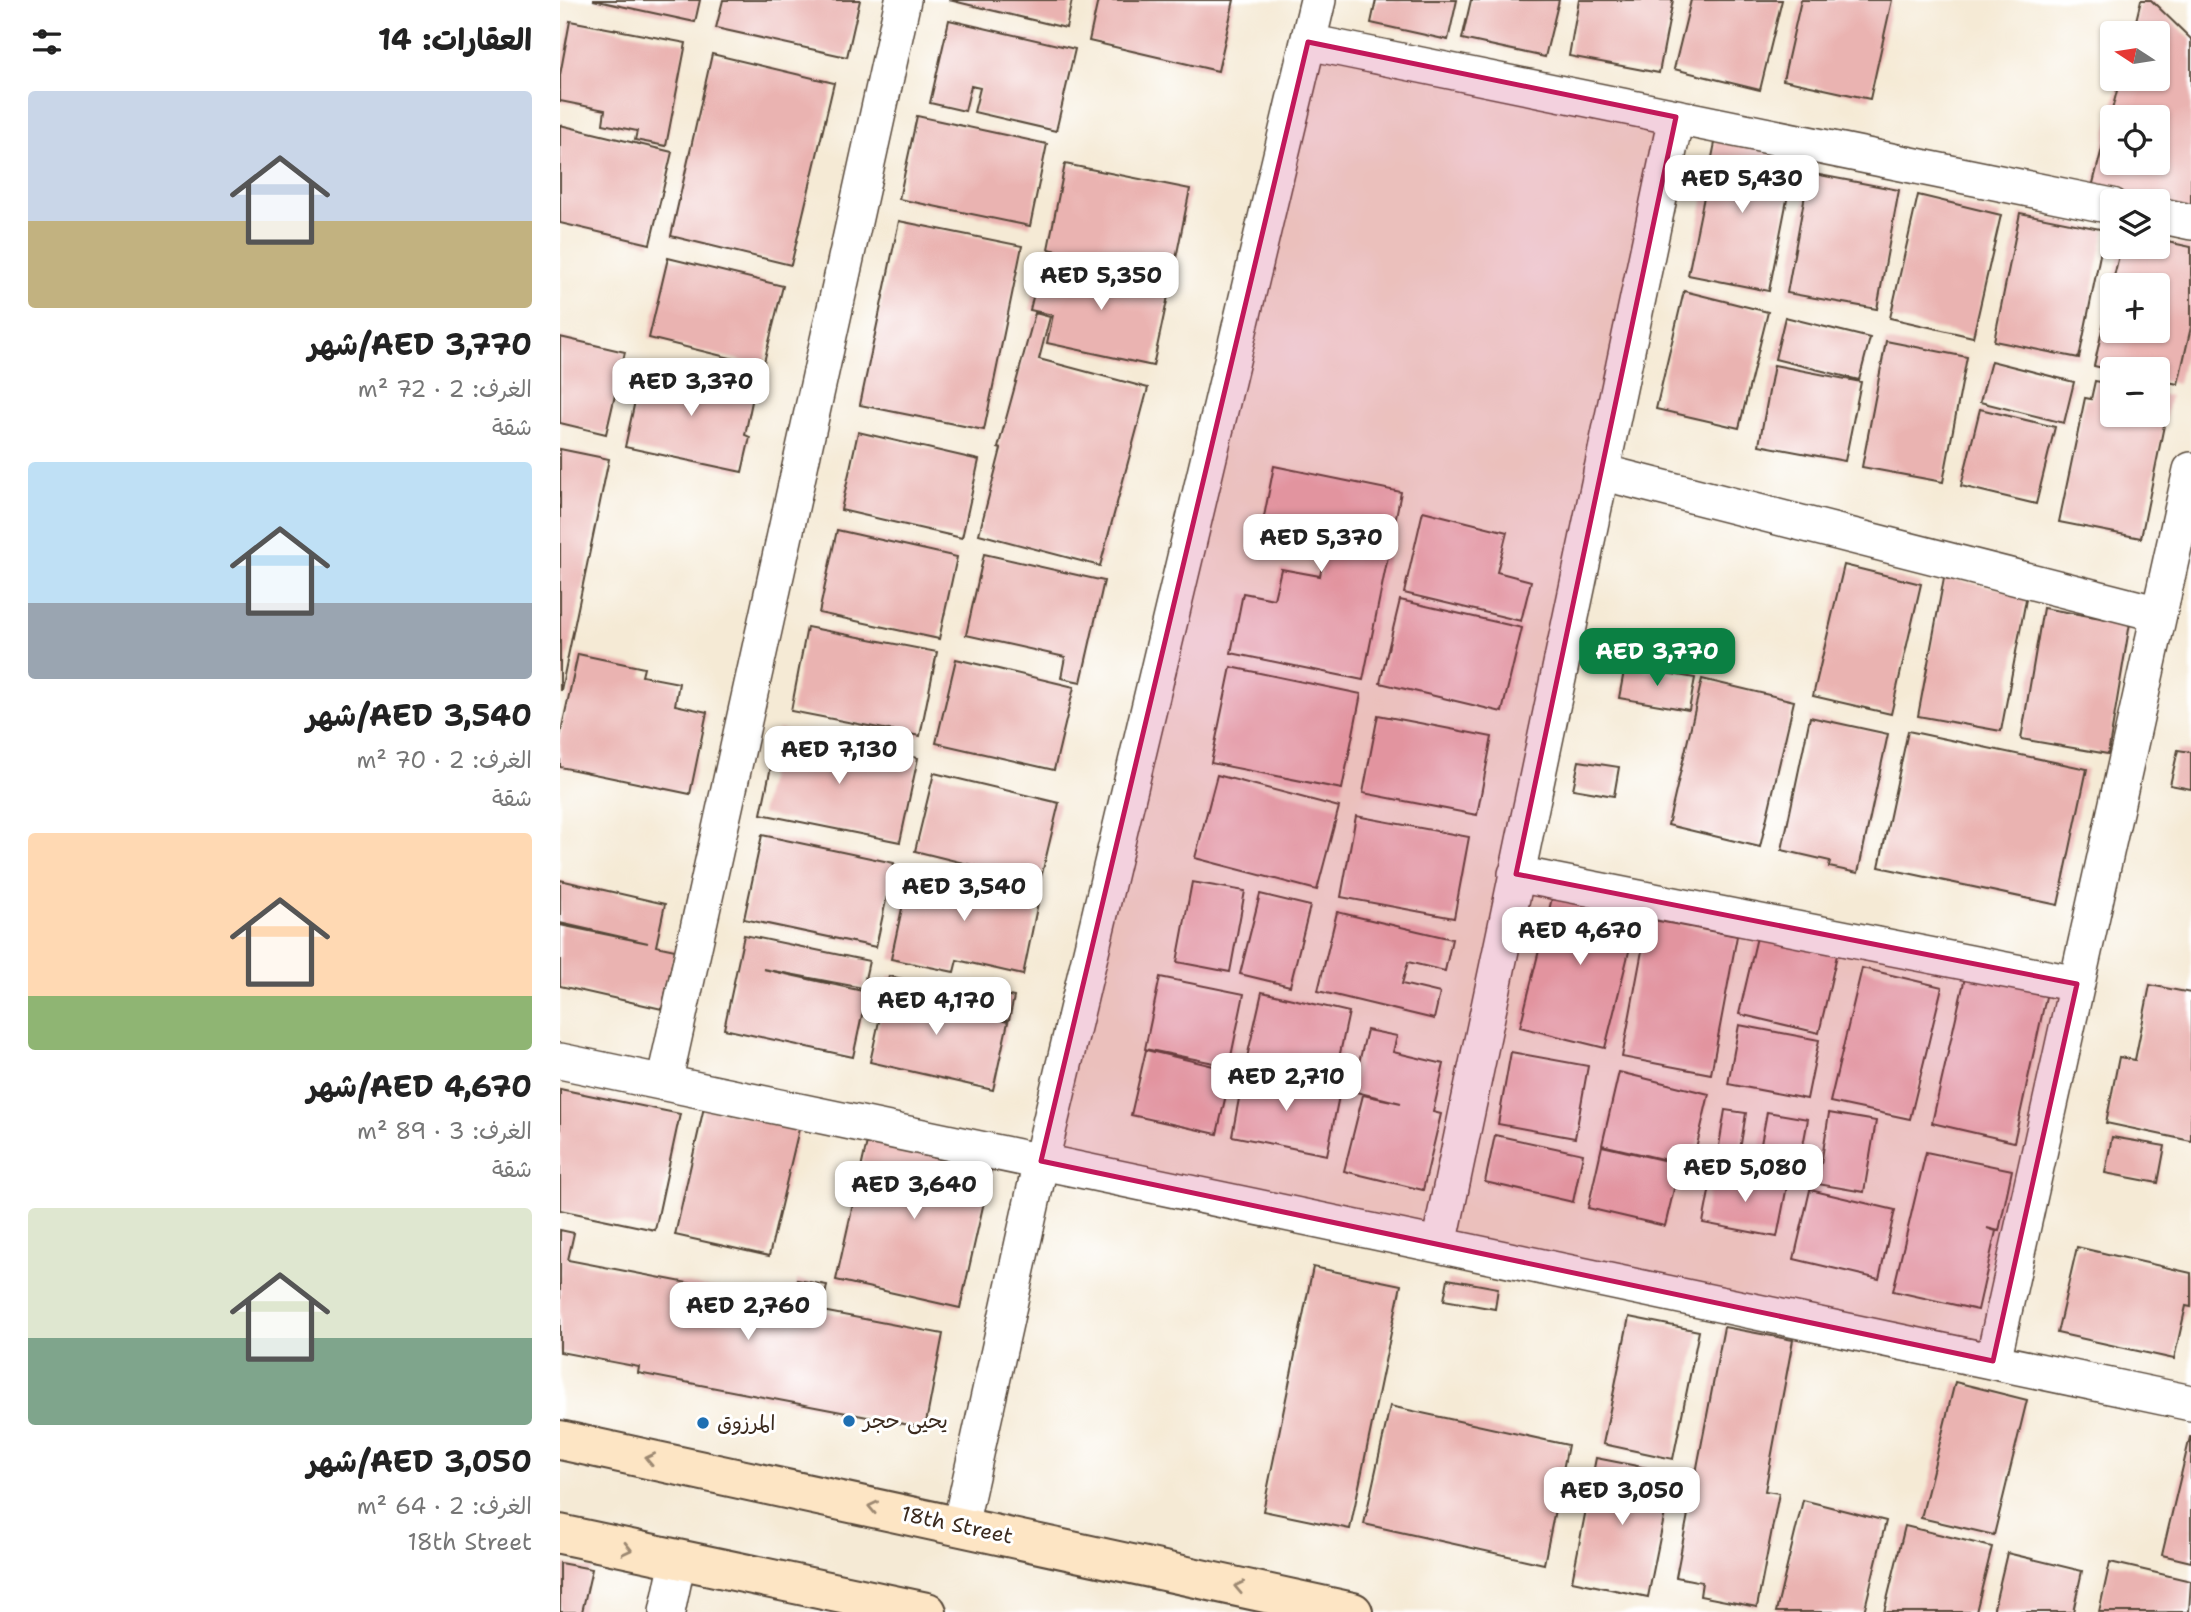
<!DOCTYPE html>
<html lang="ar">
<head>
<meta charset="utf-8">
<style>
  body { margin:0; font-family:"Shantell Sans","Playpen Sans Arabic",sans-serif; background:#f2f2f2; color:#222; direction:rtl; height:100vh; display:flex; flex-direction:column; font-size:26px; white-space:nowrap }
  * { box-sizing:border-box; margin:0 }
  p { font-size:23px; color:#767676 }
  .icon { flex:none; width:38px; height:38px; fill:none; stroke:currentColor; stroke-width:2; stroke-linecap:round; stroke-linejoin:round }
  .map { position:relative; flex:1; overflow:hidden; direction:ltr }
  .panel { display:flex; flex-direction:column; background:#fff; width:560px }
  .panel>* { flex:none }
  .needle { width:46px; rotate:282deg }
  .tools { position:absolute; left:1540px; top:21px; display:grid; gap:14px }
  .tools a { display:grid; place-items:center; width:70px; height:70px; border-radius:7px; background:#fff; box-shadow:0 2px 5px #0004; font-size:35px }
  .price { position:absolute; translate:-50% -60px; padding:0 16px; border-radius:14px; background:#fff; color:#222; font-size:23px; line-height:46px; filter:drop-shadow(0 2px 4px #0008) }
  .price::after { content:''; position:absolute; left:50%; top:42px; width:21px; height:16px; margin-left:-10px; background:inherit; clip-path:polygon(0 0,100% 0,50% 100%) }
  .price.current { background:#0b8043; color:#fff }
  ul { padding:0; list-style:none }
  li { display:grid; align-content:center; gap:14px; height:371px; padding:0 28px }
  li span { display:grid; place-items:center; height:217px; border-radius:7px; color:#555 }
  li>.icon { margin-inline-start:auto }
  span .icon { width:126px; height:126px; fill:#fffc; stroke-width:1 }
  li b { font-size:30px }
  h2 { display:flex; justify-content:space-between; align-items:center; height:84px; padding:0 28px; font-size:30px }
  main { display:flex; flex:1; min-height:0 }
  .map>svg:first-child { display:block }
  .building { fill:#eab3b1; fill-rule:evenodd }
  .lines { fill:none; stroke-linecap:round; stroke-linejoin:round }
  .street-casing { stroke:#574739; stroke-width:38 }
  .secondary-casing { stroke:#574739; stroke-width:42 }
  .street { stroke:#fff; stroke-width:35 }
  .secondary { stroke:#fde5c4; stroke-width:38 }
  .oneway { stroke:#9c8871 }
  .marked { fill:#c2185b; fill-opacity:0.2; stroke:#c2185b; stroke-width:5; stroke-linejoin:round }
  .poi-dot { fill:#1f6fb2; stroke:#fff; stroke-width:2.5 }
  .labels { text-anchor:middle; dominant-baseline:central; stroke-width:6; stroke-linejoin:round; paint-order:stroke }
  .poi-label { font-size:21px; fill:#3b2a1e; stroke:#fff; text-anchor:start }
  .street-label { font-size:21px; fill:#3b2a1e; stroke:#fff }
</style>
</head>
<body>
<main>
<div class="map">
<svg width="1631" height="1612" viewBox="0 0 1631 1612">
  <rect width="100%" height="100%" fill="#fff"/>
  <filter id="ink" filterUnits="userSpaceOnUse"><feTurbulence type="fractalNoise" baseFrequency=".0143" numOctaves="2"/><feDisplacementMap in="SourceGraphic" scale="14" xChannelSelector="R" yChannelSelector="G"/><feConvolveMatrix kernelMatrix="1 2 1 2 8 2 1 2 1" color-interpolation-filters="sRGB"/></filter>
  <filter id="wash" filterUnits="userSpaceOnUse"><feTurbulence type="fractalNoise" baseFrequency=".00686" numOctaves="4" result="noise"/><feDisplacementMap in="SourceGraphic" scale="28" xChannelSelector="R" yChannelSelector="G"/><feGaussianBlur stdDeviation="1.57" result="paint"/><feColorMatrix in="noise" values="0 0 0 0 0 0 0 0 0 0 0 0 0 0 0 0 0 1.4 0 .05"/><feComposite in="paint" operator="in"/></filter>
  <g filter="url(#wash)">
    <rect width="100%" height="100%" fill="#f5ead5"/>
    <g id="blocks">
      <path class="building" d="M 33,0 L 140,0 L 135,22 Z
        M 163,0 L 300,0 L 287,57 L 156,28 Z
        M 389,0 L 512,0 L 506,28 Z
        M 538,0 L 674,0 L 658,71 L 529,41 Z
        M 816,0 L 897,0 L 888,40 L 811,23 Z
        M 911,0 L 999,0 L 985,57 L 902,39 Z
        M 1019,0 L 1113,0 L 1099,73 L 1009,56 Z
        M 1131,0 L 1222,0 L 1200,90 L 1114,69 Z
        M 1241,0 L 1332,0 L 1310,99 L 1223,80 Z
        M 1581,0 L 1591,0 L 1631,39 L 1631,215 L 1598,201 L 1559,201 L 1530,195 L 1560,79 L 1598,79 L 1598,33 L 1573,33 ZM 1552,117 L 1598,117 L 1598,163 L 1552,163 Z
        M 389,20 L 515,49 L 496,131 L 414,112 L 420,88 L 411,86 L 405,111 L 370,103 Z
        M 10,21 L 126,43 L 106,146 L 75,140 L 77,131 L 43,124 L 45,110 L 0,101 L 0,75 Z
        M 152,54 L 274,83 L 231,265 L 111,236 Z
        M 357,116 L 487,144 L 470,226 L 339,199 Z
        M 0,125 L 112,152 L 90,244 L 0,223 Z
        M 1156,138 L 1236,154 L 1209,291 L 1128,275 Z
        M 505,164 L 630,189 L 613,273 L 488,249 Z
        M 1249,173 L 1339,190 L 1317,309 L 1227,293 Z
        M 1358,195 L 1441,215 L 1413,337 L 1330,318 Z
        M 1460,213 L 1545,230 L 1519,358 L 1434,341 Z
        M 339,221 L 462,246 L 424,430 L 300,405 Z
        M 1598,240 L 1631,247 L 1631,327 L 1618,384 L 1598,380 L 1598,369 L 1552,370 L 1534,366 L 1551,290 L 1552,331 L 1598,331 L 1598,285 L 1552,285 L 1561,247 L 1598,247 Z
        M 108,258 L 223,286 L 203,366 L 89,338 Z
        M 482,259 L 610,287 L 593,366 L 487,343 L 493,315 L 470,310 Z
        M 1124,291 L 1208,312 L 1179,428 L 1096,409 Z
        M 475,313 L 490,317 L 479,359 L 588,388 L 540,566 L 419,534 L 441,449 L 438,448 Z
        M 1225,317 L 1310,338 L 1299,380 L 1215,359 Z
        M 0,337 L 65,352 L 46,434 L 0,423 Z
        M 1326,341 L 1407,357 L 1383,482 L 1302,467 Z
        M 1431,361 L 1514,382 L 1504,423 L 1420,402 Z
        M 83,364 L 195,387 L 185,435 L 190,437 L 182,472 L 65,447 Z
        M 1214,365 L 1301,382 L 1285,461 L 1199,445 Z
        M 1535,381 L 1552,384 L 1552,415 L 1598,415 L 1598,394 L 1610,396 L 1581,538 L 1499,522 L 1525,398 L 1531,399 Z
        M 1420,409 L 1495,427 L 1476,504 L 1401,486 Z
        M 298,432 L 419,460 L 402,538 L 281,510 Z
        M 0,449 L 49,459 L 1,690 L 0,690 Z
        M 714,466 L 841,492 L 803,680 L 671,653 L 683,593 L 714,599 L 721,569 L 760,576 L 763,560 L 698,547 Z
        M 863,511 L 947,532 L 937,572 L 971,581 L 961,621 L 844,593 Z
        M 277,530 L 397,557 L 379,639 L 259,613 Z
        M 424,554 L 544,581 L 521,682 L 501,678 L 505,657 L 406,635 Z
        M 1284,565 L 1361,584 L 1331,714 L 1253,696 Z
        M 1384,578 L 1467,594 L 1441,731 L 1358,716 Z
        M 840,600 L 962,628 L 942,712 L 820,683 Z
        M 1483,608 L 1570,623 L 1548,754 L 1461,739 Z
        M 247,627 L 377,652 L 360,736 L 231,711 Z
        M 18,654 L 84,668 L 82,676 L 119,683 L 115,705 L 147,712 L 130,794 L 0,767 L 0,736 Z
        M 396,659 L 514,687 L 494,770 L 376,743 Z
        M 1065,666 L 1135,678 L 1129,710 L 1059,698 Z
        M 671,667 L 801,694 L 782,789 L 651,763 Z
        M 1142,679 L 1234,701 L 1200,847 L 1108,825 Z
        M 818,715 L 932,737 L 917,815 L 803,793 Z
        M 1250,717 L 1328,734 L 1298,873 L 1269,867 L 1270,861 L 1222,850 Z
        M 219,729 L 358,758 L 340,842 L 201,814 Z
        M 1348,731 L 1527,769 L 1498,905 L 1319,867 Z
        M 1618,750 L 1631,752 L 1631,789 L 1610,785 Z
        M 1019,761 L 1059,767 L 1054,796 L 1013,789 Z
        M 374,773 L 499,803 L 480,882 L 355,851 Z
        M 657,775 L 779,807 L 757,890 L 635,858 Z
        M 796,816 L 909,837 L 894,918 L 781,897 Z
        M 202,835 L 334,863 L 316,947 L 184,919 Z
        M 351,867 L 480,893 L 463,975 L 397,960 L 394,972 L 331,959 Z
        M 0,880 L 105,904 L 96,946 L 115,950 L 102,1009 L 0,986 L 0,925 L 88,943 L 0,923 Z
        M 632,882 L 685,891 L 670,972 L 617,962 Z
        M 995,886 L 1080,907 L 1045,1048 L 960,1027 Z
        M 700,894 L 750,906 L 730,986 L 680,974 Z
        M 777,912 L 892,939 L 885,971 L 848,962 L 842,984 L 880,993 L 874,1019 L 758,991 Z
        M 1088,919 L 1177,936 L 1151,1074 L 1062,1057 Z
        M 184,935 L 309,961 L 303,988 L 203,969 L 307,992 L 293,1057 L 164,1029 Z
        M 1197,937 L 1277,955 L 1259,1033 L 1179,1014 Z
        M 1302,968 L 1382,987 L 1350,1119 L 1270,1102 Z
        M 1406,973 L 1487,992 L 1454,1142 L 1372,1123 Z
        M 329,976 L 380,987 L 375,1005 L 448,1022 L 433,1090 L 310,1062 Z
        M 600,977 L 684,994 L 669,1066 L 585,1049 Z
        M 393,984 L 454,997 L 449,1020 L 388,1007 Z
        M 1590,985 L 1631,993 L 1631,1141 L 1546,1123 L 1559,1057 L 1575,1060 Z
        M 702,992 L 789,1012 L 774,1081 L 686,1062 Z
        M 1179,1025 L 1259,1040 L 1247,1099 L 1168,1084 Z
        M 807,1030 L 837,1036 L 833,1052 L 884,1064 L 873,1112 L 881,1114 L 863,1190 L 784,1171 L 803,1095 L 841,1103 L 792,1091 Z
        M 586,1050 L 683,1073 L 679,1089 L 668,1086 L 657,1134 L 571,1115 Z
        M 951,1052 L 1028,1066 L 1015,1138 L 938,1124 Z
        M 684,1072 L 780,1091 L 767,1155 L 672,1136 Z
        M 1059,1072 L 1149,1094 L 1132,1166 L 1042,1145 Z
        M 0,1089 L 120,1114 L 95,1230 L 0,1210 Z
        M 144,1107 L 239,1129 L 209,1256 L 115,1235 Z
        M 1165,1110 L 1186,1113 L 1176,1174 L 1155,1170 Z
        M 1207,1112 L 1248,1119 L 1236,1183 L 1195,1176 Z
        M 1269,1113 L 1316,1121 L 1304,1192 L 1258,1184 Z
        M 309,1133 L 433,1162 L 400,1308 L 276,1280 Z
        M 935,1135 L 1023,1154 L 1013,1202 L 925,1182 Z
        M 1552,1137 L 1605,1146 L 1598,1183 L 1545,1173 Z
        M 1042,1146 L 1120,1164 L 1105,1226 L 1028,1208 Z
        M 1366,1152 L 1452,1170 L 1439,1231 L 1427,1228 L 1436,1231 L 1418,1310 L 1333,1291 Z
        M 1153,1171 L 1227,1186 L 1217,1237 L 1143,1223 Z
        M 1250,1190 L 1335,1210 L 1319,1279 L 1234,1259 Z
        M 0,1230 L 14,1233 L 8,1260 L 232,1303 L 237,1280 L 267,1285 L 262,1311 L 383,1334 L 365,1428 L 78,1373 L 79,1367 L 0,1352 Z
        M 1517,1247 L 1631,1273 L 1631,1307 L 1626,1306 L 1614,1359 L 1497,1333 Z
        M 753,1267 L 841,1285 L 790,1529 L 703,1511 Z
        M 888,1279 L 938,1288 L 935,1309 L 884,1300 Z
        M 1069,1317 L 1139,1331 L 1113,1459 L 1043,1444 Z
        M 1164,1327 L 1233,1340 L 1205,1491 L 1219,1493 L 1197,1607 L 1140,1596 L 1142,1582 L 1116,1577 Z
        M 1395,1382 L 1467,1400 L 1434,1535 L 1361,1518 Z
        M 830,1406 L 1008,1445 L 984,1564 L 804,1524 Z
        M 1630,1437 L 1631,1437 L 1631,1562 L 1602,1555 Z
        M 1036,1458 L 1113,1473 L 1088,1597 L 1012,1581 Z
        M 1243,1500 L 1326,1521 L 1304,1612 L 1216,1612 Z
        M 1345,1526 L 1432,1547 L 1416,1612 L 1324,1612 Z
        M 1447,1553 L 1522,1571 L 1513,1612 L 1433,1612 Z
        M 1550,1562 L 1631,1581 L 1629,1612 L 1539,1612 Z
        M 0,1563 L 32,1569 L 22,1612 L 0,1612 Z"/>
    </g>
  </g>
  <g filter="url(#ink)">
    <use href="#blocks" fill-opacity="0" stroke="#574739" stroke-width="2"/>
    <g class="lines">
      <g class="street-casing">
        <path id="street" d="M 748,42 L 1552,206
          M 1598,215 L 1631,222
          M 1041,472 L 1599,614
          M 956,874 L 1517,984
          M 0,1061 L 1631,1403
          M 104,1083 L 343,0
          M 879,1245 L 1116,117
          M 1433,1361 L 1631,470
          M 400,1526 L 481,1161 L 758,0
          M 107,1612 L 118,1560"/>
      </g>
      <g class="secondary-casing">
        <path id="secondary" d="M 0,1440 L 793,1612
          M 0,1534 L 367,1612"/>
      </g>
      <use href="#street" class="street"/>
      <use href="#secondary" class="secondary"/>
    </g>
    <defs><path id="oneway-chevron" d="M-2-3.5L2.5 0L-2 3.5" fill="none" stroke-width="1.6" stroke-linecap="round" stroke-linejoin="round" transform="scale(1.75)"/></defs>
    <g class="oneway">
      <use href="#oneway-chevron" transform="translate(90 1459) rotate(-168)"/>
      <use href="#oneway-chevron" transform="translate(313 1507) rotate(-168)"/>
      <use href="#oneway-chevron" transform="translate(67 1549) rotate(13)"/>
      <use href="#oneway-chevron" transform="translate(679 1587) rotate(-168)"/>
    </g>
  </g>
  <path class="marked" d="M 748,42 L 1116,117 L 956,874 L 1517,984 L 1433,1361 L 481,1161 Z"/>
  <g class="poi-dot">
    <circle cx="289" cy="1421" r="7"/>
    <circle cx="143" cy="1423" r="7"/>
  </g>
  <g class="labels">
    <g class="poi-label">
      <text x="303" y="1421">يحيى حجر</text>
      <text x="157" y="1423">المرزوق</text>
    </g>
    <g class="street-label">
      <text transform="translate(397 1525) rotate(12)">18th Street</text>
    </g>
  </g>
</svg>
<div class="tools">
<a><svg class="needle" viewBox="-14 -14 28 28"><path d="M0-13l5 13h-10z" fill="#e53935"/><path d="M0 13l5-13h-10z" fill="#767676"/></svg></a>
<a><svg class="icon" aria-label="locate" viewBox="0 0 24 24"><circle cx="12" cy="12" r="6"/><path d="M12 2v4M12 18v4M2 12h4M18 12h4"/></svg></a>
<a><svg class="icon" aria-label="layers" viewBox="0 0 24 24"><path d="M12 4l9 5-9 5-9-5zM3 14l9 5 9-5"/></svg></a>
<a>+</a>
<a>−</a>
</div>
<b class="price" style="left:1182px;top:215px">AED 5,430</b>
<b class="price" style="left:541px;top:312px">AED 5,350</b>
<b class="price" style="left:131px;top:418px">AED 3,370</b>
<b class="price" style="left:761px;top:574px">AED 5,370</b>
<b class="price current" style="left:1097px;top:688px">AED 3,770</b>
<b class="price" style="left:279px;top:786px">AED 7,130</b>
<b class="price" style="left:404px;top:923px">AED 3,540</b>
<b class="price" style="left:1020px;top:967px">AED 4,670</b>
<b class="price" style="left:376px;top:1037px">AED 4,170</b>
<b class="price" style="left:726px;top:1113px">AED 2,710</b>
<b class="price" style="left:1185px;top:1204px">AED 5,080</b>
<b class="price" style="left:354px;top:1221px">AED 3,640</b>
<b class="price" style="left:188px;top:1342px">AED 2,760</b>
<b class="price" style="left:1062px;top:1527px">AED 3,050</b>
</div>
<section class="panel">
<h2>العقارات: 14<svg class="icon" aria-label="filters" viewBox="0 0 24 24"><path d="M4 7h16M4 17h16"/><circle cx="9" cy="7" r="2"/><circle cx="15" cy="17" r="2"/></svg></h2>
<ul>
<li><span style="background:linear-gradient(#c9d6e8 60%,#c2b280 0)"><svg class="icon" aria-label="home" viewBox="0 0 24 24"><path d="M3 11l9-7 9 7M6 9v11h12V9"/></svg></span><div><b>AED 3,770/شهر</b><p>الغرف: 2 · 72 m²</p><p>شقة</p></div></li>
<li><span style="background:linear-gradient(#bfe0f5 65%,#9aa5b1 0)"><svg class="icon" aria-label="home" viewBox="0 0 24 24"><path d="M3 11l9-7 9 7M6 9v11h12V9"/></svg></span><div><b>AED 3,540/شهر</b><p>الغرف: 2 · 70 m²</p><p>شقة</p></div></li>
<li><span style="background:linear-gradient(#ffd9b3 75%,#8fb573 0)"><svg class="icon" aria-label="home" viewBox="0 0 24 24"><path d="M3 11l9-7 9 7M6 9v11h12V9"/></svg></span><div><b>AED 4,670/شهر</b><p>الغرف: 3 · 89 m²</p><p>شقة</p></div></li>
<li><span style="background:linear-gradient(#dfe7d0 60%,#7fa58c 0)"><svg class="icon" aria-label="home" viewBox="0 0 24 24"><path d="M3 11l9-7 9 7M6 9v11h12V9"/></svg></span><div><b>AED 3,050/شهر</b><p>الغرف: 2 · 64 m²</p><p>18th Street</p></div></li>
</ul>
</section>
</main>
</body>
</html>
